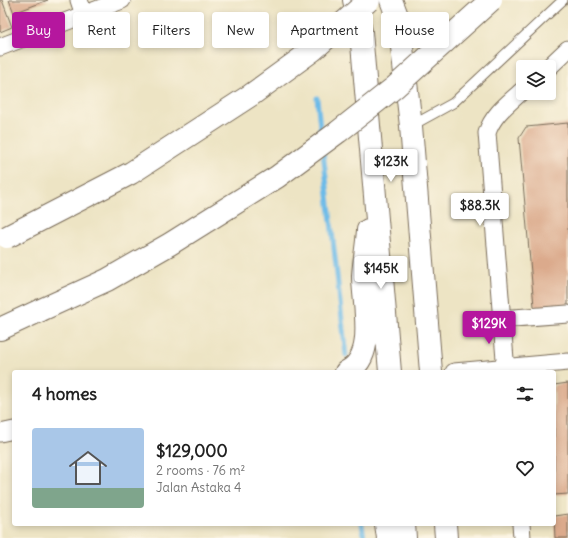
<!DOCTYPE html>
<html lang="en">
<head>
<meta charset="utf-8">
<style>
  body { margin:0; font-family:Delius,sans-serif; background:#f2f2f2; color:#222; height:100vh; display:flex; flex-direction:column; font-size:15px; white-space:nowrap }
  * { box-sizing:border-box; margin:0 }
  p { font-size:13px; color:#767676 }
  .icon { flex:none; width:22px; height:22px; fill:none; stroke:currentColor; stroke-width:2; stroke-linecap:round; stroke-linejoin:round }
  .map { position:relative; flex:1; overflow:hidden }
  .drawer { position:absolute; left:12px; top:370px; width:544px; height:156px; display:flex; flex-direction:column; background:#fff; border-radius:4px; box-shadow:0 2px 6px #0003 }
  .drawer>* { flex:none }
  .banner { position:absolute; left:12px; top:12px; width:544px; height:36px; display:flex; gap:8px }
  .controls { position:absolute; left:516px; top:60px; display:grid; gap:8px }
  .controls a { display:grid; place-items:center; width:40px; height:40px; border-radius:4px; background:#fff; box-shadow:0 2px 6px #0003; font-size:20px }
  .price { position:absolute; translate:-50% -34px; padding:0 9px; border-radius:4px; background:#fff; color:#222; font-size:13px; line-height:26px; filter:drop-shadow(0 1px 2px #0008) }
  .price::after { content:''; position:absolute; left:50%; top:24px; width:12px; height:9px; margin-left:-6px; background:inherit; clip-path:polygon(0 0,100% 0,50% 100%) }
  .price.selected { background:#b5179e; color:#fff }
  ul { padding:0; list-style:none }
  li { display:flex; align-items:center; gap:12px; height:100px; padding:0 20px }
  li+li { border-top:1px solid #e0e0e0 }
  li span { display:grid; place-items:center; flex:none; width:112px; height:80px; border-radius:4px; color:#555 }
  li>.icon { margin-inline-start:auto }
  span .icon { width:48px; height:48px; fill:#fffc; stroke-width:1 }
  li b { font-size:17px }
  h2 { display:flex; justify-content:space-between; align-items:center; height:48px; padding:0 20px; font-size:17px }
  .chip { padding:0 14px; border-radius:4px; background:#fff; box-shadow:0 2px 6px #0003; font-size:14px; line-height:36px }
  .chip.selected { background:#b5179e; color:#fff }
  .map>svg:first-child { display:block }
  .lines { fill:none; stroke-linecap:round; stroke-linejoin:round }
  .stream { stroke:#6dbbe8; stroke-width:5 }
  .building { fill:#dbaa8c }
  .service-casing { stroke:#796b58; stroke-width:11 }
  .minor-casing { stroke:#796b58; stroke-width:19 }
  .tertiary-casing { stroke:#796b58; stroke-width:24 }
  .motorway-casing { stroke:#796b58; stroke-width:24 }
  .service { stroke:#fff; stroke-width:9 }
  .minor { stroke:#fff; stroke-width:17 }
  .tertiary { stroke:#fff; stroke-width:22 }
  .motorway { stroke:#fff; stroke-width:22 }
  .motorway-bridge-casing { stroke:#796b58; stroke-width:24; stroke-linecap:butt }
  .motorway-bridge { stroke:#fff; stroke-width:22 }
</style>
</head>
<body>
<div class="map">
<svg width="568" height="538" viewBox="0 0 568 538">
  <rect width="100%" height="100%" fill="#fcf5e5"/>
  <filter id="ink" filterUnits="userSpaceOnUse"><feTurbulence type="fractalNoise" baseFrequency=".025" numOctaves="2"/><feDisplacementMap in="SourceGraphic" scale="8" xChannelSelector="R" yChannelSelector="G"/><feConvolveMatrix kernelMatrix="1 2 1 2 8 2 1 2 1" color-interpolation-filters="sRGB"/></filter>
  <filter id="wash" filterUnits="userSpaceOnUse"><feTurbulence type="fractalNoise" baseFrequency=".012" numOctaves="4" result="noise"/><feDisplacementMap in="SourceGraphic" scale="16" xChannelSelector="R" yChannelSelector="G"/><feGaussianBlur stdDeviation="0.9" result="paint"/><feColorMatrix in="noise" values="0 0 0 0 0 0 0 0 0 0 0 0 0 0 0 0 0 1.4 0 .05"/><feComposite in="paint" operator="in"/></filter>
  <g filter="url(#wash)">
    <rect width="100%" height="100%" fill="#ede4c4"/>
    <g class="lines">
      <path class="stream" d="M 317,98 L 321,137
        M 323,151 L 346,355
        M 362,524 L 364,538"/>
    </g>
    <g id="blocks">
      <path class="building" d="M 0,0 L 2,0 L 12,27 L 0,32 Z
        M 9,0 L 48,0 L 14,13 Z
        M 568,123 L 568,310 L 542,313 L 534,306 L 519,138 L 526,127 Z
        M 568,383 L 568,494 L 554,495 L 554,385 Z
        M 568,514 L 568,538 L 555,538 L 554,516 Z"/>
    </g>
  </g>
  <g filter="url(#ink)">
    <use href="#blocks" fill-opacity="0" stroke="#796b58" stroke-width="1"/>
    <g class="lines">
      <g class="service-casing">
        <path id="service" d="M 411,126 L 453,103 L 563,0"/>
      </g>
      <g class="minor-casing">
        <path id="minor" d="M 79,0 L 84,15
          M 0,47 L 122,0
          M 549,67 L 568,49
          M 501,319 L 568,314
          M 454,372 L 568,362
          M 506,372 L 487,133 C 493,114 509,103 523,90
          M 0,433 L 14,430
          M 521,524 L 522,538"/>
      </g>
      <g class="tertiary-casing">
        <path id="tertiary" d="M 354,0 L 361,32 L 390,372
          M 391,0 L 399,21 L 411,126 L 431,372
          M 346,372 C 378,358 363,304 363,276 C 364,261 367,245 368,230
          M 386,524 L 388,538
          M 404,524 L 405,538
          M 445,524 L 446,538"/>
      </g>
      <g class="motorway-casing">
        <path id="motorway" d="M 0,329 L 41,310"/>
      </g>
      <use href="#service" class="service"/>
      <use href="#minor" class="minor"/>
      <use href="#tertiary" class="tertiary"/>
      <use href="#motorway" class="motorway"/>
      <g class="motorway-bridge-casing">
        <path id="motorway-bridge" d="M 7,237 L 131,173 L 251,95 L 313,50 L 369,0
          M 41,310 L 107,280 L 170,244 L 277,177 L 338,132 L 395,87 L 491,0"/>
      </g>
      <use href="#motorway-bridge" class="motorway-bridge"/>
    </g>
  </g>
</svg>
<div class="controls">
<a><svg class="icon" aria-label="layers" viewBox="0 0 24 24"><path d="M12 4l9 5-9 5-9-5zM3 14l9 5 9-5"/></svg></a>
</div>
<b class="price" style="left:391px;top:183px">$123K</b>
<b class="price" style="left:480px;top:227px">$88.3K</b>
<b class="price" style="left:381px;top:290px">$145K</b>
<b class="price selected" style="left:489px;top:345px">$129K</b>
<div class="banner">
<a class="chip selected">Buy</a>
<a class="chip">Rent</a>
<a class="chip">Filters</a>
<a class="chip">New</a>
<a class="chip">Apartment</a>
<a class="chip">House</a>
</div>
<section class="drawer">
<h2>4 homes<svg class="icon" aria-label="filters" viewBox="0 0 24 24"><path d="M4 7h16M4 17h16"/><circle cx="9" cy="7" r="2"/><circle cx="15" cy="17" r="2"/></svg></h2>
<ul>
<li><span style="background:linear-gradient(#a9c7e8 75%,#7fa58c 0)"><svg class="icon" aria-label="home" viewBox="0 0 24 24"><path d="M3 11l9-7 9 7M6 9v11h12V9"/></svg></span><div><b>$129,000</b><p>2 rooms · 76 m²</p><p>Jalan Astaka 4</p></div><svg class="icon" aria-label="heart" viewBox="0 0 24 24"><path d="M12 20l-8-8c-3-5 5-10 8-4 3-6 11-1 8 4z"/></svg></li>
</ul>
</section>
</div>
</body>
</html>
